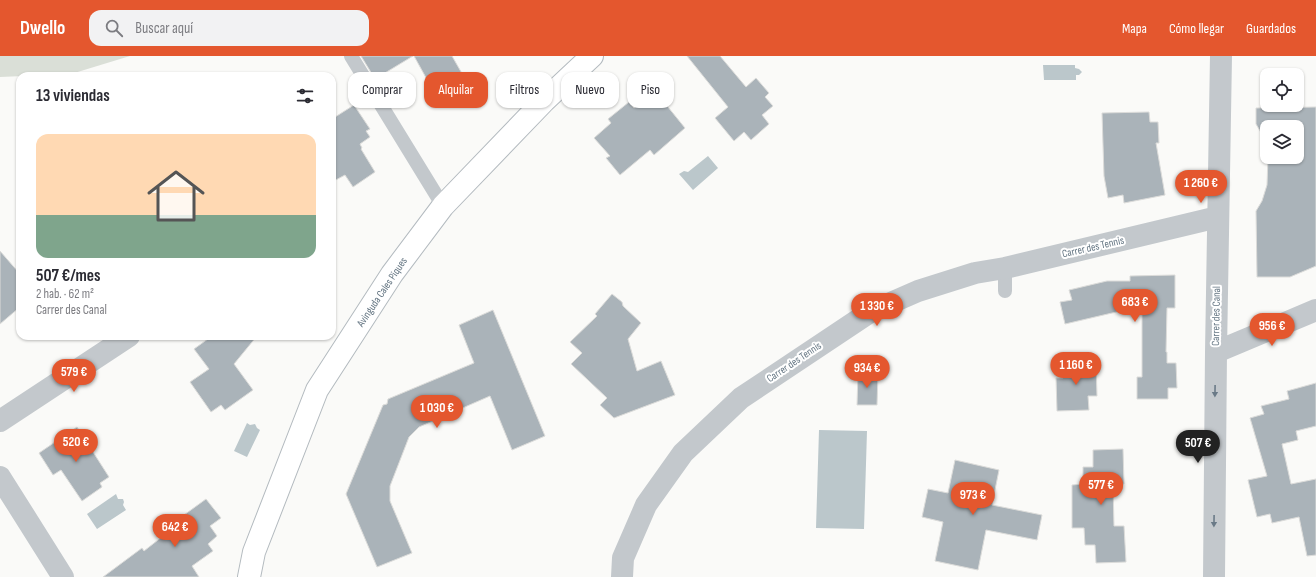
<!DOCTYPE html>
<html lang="es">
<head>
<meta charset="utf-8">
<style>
  body { margin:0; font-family:"Sofia Sans Condensed",sans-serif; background:#f2f2f3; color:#2b2b33; height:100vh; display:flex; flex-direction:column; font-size:15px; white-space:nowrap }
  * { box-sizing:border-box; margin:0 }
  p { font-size:13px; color:#7c7c81 }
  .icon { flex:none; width:22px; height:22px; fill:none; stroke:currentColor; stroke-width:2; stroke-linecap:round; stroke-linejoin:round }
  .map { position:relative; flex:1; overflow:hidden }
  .panel { position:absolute; left:16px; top:16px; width:320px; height:268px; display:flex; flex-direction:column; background:#fff; border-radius:12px; box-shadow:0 1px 3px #0004 }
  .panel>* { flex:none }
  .banner { position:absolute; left:348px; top:16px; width:380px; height:36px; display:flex; gap:8px }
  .fabs { position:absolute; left:1260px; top:12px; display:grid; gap:8px }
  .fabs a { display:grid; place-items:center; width:44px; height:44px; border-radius:8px; background:#fff; box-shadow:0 1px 3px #0004; font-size:20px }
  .price { position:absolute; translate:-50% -34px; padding:0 9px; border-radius:14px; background:#e4572e; color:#fff; font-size:13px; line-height:26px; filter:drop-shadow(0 1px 2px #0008) }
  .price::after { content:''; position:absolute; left:50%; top:24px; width:12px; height:9px; margin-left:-6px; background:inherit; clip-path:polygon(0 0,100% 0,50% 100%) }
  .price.on { background:#222; color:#fff }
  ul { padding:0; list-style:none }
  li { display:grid; align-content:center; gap:8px; height:212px; padding:0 20px }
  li+li { border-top:1px solid #e1e1e2 }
  li span { display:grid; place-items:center; height:124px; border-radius:12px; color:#555 }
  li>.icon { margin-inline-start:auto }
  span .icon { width:72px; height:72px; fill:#fffc; stroke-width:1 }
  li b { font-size:17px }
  h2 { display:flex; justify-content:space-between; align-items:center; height:48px; padding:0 20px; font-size:17px }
  .chip { padding:0 14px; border-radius:12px; background:#fff; box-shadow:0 1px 3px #0004; font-size:14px; line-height:36px }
  .chip.on { background:#e4572e; color:#fff }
  header { display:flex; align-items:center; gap:24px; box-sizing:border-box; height:56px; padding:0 20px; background:#e4572e; color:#fff }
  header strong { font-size:19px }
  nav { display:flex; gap:22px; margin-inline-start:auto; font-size:14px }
  .search { width:280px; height:36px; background:#f2f2f3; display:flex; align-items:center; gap:10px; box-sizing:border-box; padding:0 14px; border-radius:12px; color:#7c7c81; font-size:15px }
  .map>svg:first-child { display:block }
  .green { fill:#dadfd7 }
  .water { fill:#bbc7cb }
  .building { fill:#aab3b9; stroke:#dcdcda }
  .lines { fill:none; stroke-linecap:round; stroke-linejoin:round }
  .secondary-casing { stroke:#b3babf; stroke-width:24 }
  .lane { stroke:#c3c8cc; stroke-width:14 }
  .street { stroke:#c3c8cc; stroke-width:22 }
  .secondary { stroke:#fff; stroke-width:22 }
  .oneway { fill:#6a7a87 }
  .labels { text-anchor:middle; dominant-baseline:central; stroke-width:4; stroke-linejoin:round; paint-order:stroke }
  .street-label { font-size:11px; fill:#657683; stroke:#fff }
</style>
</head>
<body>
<header>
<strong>Dwello</strong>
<div class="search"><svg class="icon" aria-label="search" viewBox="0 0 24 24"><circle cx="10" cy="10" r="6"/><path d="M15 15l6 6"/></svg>Buscar aquí</div>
<nav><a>Mapa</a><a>Cómo llegar</a><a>Guardados</a></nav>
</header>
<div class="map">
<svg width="1316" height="521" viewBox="0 0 1316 521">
  <rect width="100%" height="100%" fill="#fafaf8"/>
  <path class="green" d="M 0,0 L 130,0 L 71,18 L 0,21 Z"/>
  <path class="water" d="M 1043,9 L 1075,9 L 1075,12 L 1079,13 L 1082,16 L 1079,19 L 1076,19 L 1076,24 L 1044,24 Z
    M 708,100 L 718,112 L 693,134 L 679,118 L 684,115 L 688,116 Z
    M 247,367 L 250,369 L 255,368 L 257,372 L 260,374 L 247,401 L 234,395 Z
    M 819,374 L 867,375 L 864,473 L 816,472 Z
    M 116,438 L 118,443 L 123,443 L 124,446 L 123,449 L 126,454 L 97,473 L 87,458 Z"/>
  <path class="building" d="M 361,0 L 413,0 L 375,23 Z
    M 414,0 L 452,0 L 464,21 L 435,38 Z
    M 687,0 L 720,0 L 746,31 L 756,22 L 769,37 L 765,41 L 773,50 L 762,59 L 769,68 L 751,84 L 744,76 L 734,85 L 715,62 L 728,51 Z
    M 655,35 L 685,72 L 654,99 L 650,94 L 620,119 L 606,102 L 610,100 L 594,82 L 611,67 L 608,63 L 629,46 L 634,52 Z
    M 354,49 L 370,73 L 366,75 L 370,81 L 360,88 L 362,92 L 361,93 L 375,116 L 353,131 L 345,119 L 332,126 L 332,63 Z
    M 1316,51 L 1316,210 L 1290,221 L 1257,221 L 1256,155 L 1262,145 L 1267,129 L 1268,101 L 1297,101 L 1297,71 L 1267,71 L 1267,94 L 1263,80 L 1256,68 L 1256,52 Z
    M 1149,56 L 1150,66 L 1158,66 L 1159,87 L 1156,87 L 1165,139 L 1124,147 L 1123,139 L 1108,142 L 1104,120 L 1102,57 Z
    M 0,195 L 20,218 L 20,251 L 0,268 Z
    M 1175,219 L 1175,252 L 1167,252 L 1166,296 L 1167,296 L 1167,307 L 1176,307 L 1177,332 L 1168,332 L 1168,343 L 1137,343 L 1137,321 L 1142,321 L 1142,250 L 1065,268 L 1060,246 L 1072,244 L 1069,234 L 1107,225 L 1130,225 L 1130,220 Z
    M 612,238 L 622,246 L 623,250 L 641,267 L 628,283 L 637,315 L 661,305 L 675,339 L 614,362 L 600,349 L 607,342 L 571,308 L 582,297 L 570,286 L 597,260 L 595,258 Z
    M 493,254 L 545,380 L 512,394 L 490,340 L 419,371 L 409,381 L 390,430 L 390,445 L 412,497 L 377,511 L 346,438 L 383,349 L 387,348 L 388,343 L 474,307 L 459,269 Z
    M 212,280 L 257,280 L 234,308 L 253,334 L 225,354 L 221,349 L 211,356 L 190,326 L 209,313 L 194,293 Z
    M 1096,306 L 1097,340 L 1088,340 L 1089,354 L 1057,355 L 1056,322 L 1063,322 L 1063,307 Z
    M 858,316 L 878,317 L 877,349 L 857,349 Z
    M 1316,327 L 1316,370 L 1296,375 L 1298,384 L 1282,388 L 1291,428 L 1316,423 L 1316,499 L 1307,500 L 1299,461 L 1272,467 L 1270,458 L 1257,461 L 1248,424 L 1267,420 L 1250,362 L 1264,358 L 1261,350 L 1289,343 L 1287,335 Z
    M 77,371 L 109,421 L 100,427 L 102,431 L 82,445 L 61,414 L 53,419 L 39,397 Z
    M 1123,393 L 1124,428 L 1113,428 L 1114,470 L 1124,470 L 1126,506 L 1096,507 L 1095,489 L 1085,489 L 1084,472 L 1072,472 L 1072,429 L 1083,428 L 1083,411 L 1093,411 L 1093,394 Z
    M 955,404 L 999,414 L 992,449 L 1042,459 L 1037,484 L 986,474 L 978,514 L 935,505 L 943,466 L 922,461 L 928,433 L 948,437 Z
    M 206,443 L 221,462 L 210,470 L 217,480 L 208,488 L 213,495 L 192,510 L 199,521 L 103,521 L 142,492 L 144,495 L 186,462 L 184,459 Z"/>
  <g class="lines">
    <g class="secondary-casing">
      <path id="secondary" d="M 249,521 L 254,496 L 317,334 L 392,218 L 443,150 L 544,45 L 592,0"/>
    </g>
    <path class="lane" d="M 351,0 L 443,150
      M 1005,235 L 1005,212"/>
    <path class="street" d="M 1216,296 L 1316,254
      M 0,365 L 129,280
      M 0,421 L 63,521
      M 622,521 L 623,502 L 646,449 L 683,397 L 741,342 L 870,256 L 918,235 L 975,217 L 1005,212 L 1218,161
      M 1214,521 L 1216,296 L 1221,0"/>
    <use href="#secondary" class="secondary"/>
  </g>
  <defs><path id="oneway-solid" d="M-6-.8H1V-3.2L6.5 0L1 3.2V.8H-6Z"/></defs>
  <g class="oneway">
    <use href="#oneway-solid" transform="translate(1215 335) rotate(91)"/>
    <use href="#oneway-solid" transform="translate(1214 465) rotate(91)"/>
  </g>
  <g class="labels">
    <g class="street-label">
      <text transform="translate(1093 191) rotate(-13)">Carrer des Tennis</text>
      <text transform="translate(382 236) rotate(-56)">Avinguda Cales Piques</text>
      <text transform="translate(1216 260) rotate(-89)">Carrer des Canal</text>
      <text transform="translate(794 306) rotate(-34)">Carrer des Tennis</text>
    </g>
  </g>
</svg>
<div class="fabs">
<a><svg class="icon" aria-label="locate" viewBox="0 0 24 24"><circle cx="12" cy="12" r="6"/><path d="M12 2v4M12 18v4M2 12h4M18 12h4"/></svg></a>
<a><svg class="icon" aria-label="layers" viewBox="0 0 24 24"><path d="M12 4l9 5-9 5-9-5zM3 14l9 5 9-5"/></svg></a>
</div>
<b class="price" style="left:1201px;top:148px">1 260 €</b>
<b class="price" style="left:1135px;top:267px">683 €</b>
<b class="price" style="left:877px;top:271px">1 330 €</b>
<b class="price" style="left:1272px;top:291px">956 €</b>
<b class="price" style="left:1076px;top:330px">1 160 €</b>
<b class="price" style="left:867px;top:333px">934 €</b>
<b class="price" style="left:74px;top:337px">579 €</b>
<b class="price" style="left:437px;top:373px">1 030 €</b>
<b class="price" style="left:76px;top:407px">520 €</b>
<b class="price on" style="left:1198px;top:408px">507 €</b>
<b class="price" style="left:1101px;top:450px">577 €</b>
<b class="price" style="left:973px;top:460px">973 €</b>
<b class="price" style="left:175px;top:492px">642 €</b>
<div class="banner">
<a class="chip">Comprar</a>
<a class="chip on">Alquilar</a>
<a class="chip">Filtros</a>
<a class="chip">Nuevo</a>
<a class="chip">Piso</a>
</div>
<section class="panel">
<h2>13 viviendas<svg class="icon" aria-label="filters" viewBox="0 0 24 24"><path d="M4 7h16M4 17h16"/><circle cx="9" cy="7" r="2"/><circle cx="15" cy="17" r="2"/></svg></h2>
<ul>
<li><span style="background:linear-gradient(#ffd9b3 65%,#7fa58c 0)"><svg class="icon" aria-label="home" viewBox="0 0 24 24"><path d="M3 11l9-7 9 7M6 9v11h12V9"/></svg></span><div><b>507 €/mes</b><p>2 hab. · 62 m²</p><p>Carrer des Canal</p></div></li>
</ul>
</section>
</div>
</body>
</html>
